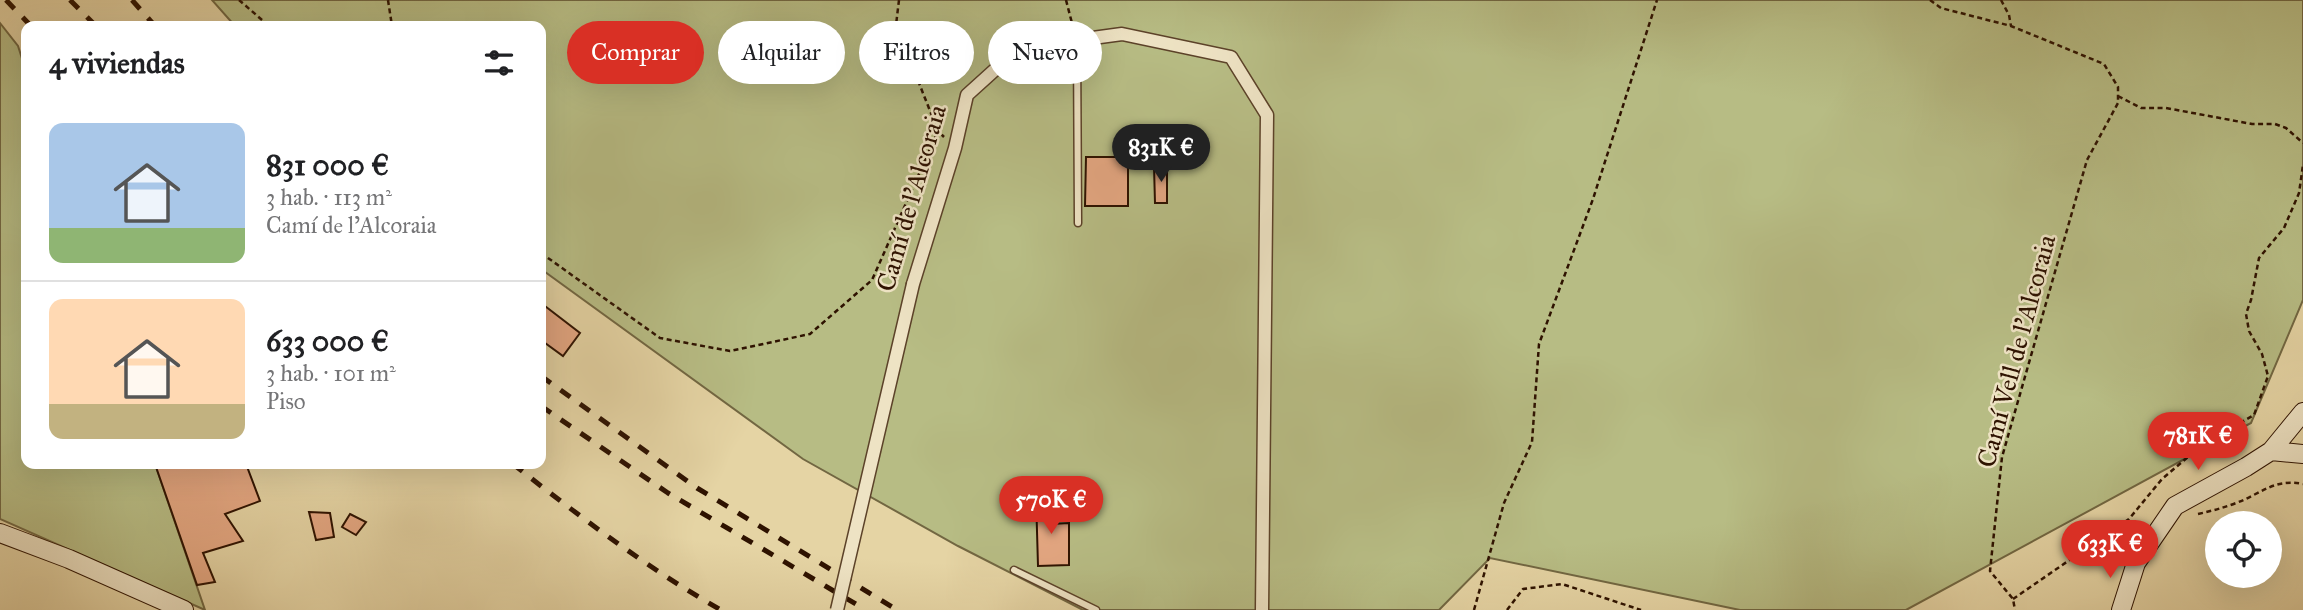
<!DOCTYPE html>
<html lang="es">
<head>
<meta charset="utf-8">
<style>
  body { margin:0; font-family:"IM FELL Great Primer",serif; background:#f2f2f2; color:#202124; height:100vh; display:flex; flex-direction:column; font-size:26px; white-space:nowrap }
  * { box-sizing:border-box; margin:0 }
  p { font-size:23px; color:#757577 }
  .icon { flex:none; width:38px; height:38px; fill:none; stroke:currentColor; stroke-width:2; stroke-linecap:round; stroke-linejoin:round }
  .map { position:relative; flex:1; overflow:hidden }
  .side { position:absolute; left:21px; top:21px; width:525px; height:448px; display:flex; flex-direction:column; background:#fff; border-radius:14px; box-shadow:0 7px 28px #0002 }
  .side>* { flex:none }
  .hud { position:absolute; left:567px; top:21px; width:665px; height:63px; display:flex; gap:14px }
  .fabs { position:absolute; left:2205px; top:511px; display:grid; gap:14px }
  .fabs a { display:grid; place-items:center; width:77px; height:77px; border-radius:50%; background:#fff; box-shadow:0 7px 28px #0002; font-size:35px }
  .price { position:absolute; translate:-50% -60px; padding:0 16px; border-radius:24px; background:#d93025; color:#fff; font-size:23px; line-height:46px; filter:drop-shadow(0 2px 4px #0008) }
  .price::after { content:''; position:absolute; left:50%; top:42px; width:21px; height:16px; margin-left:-10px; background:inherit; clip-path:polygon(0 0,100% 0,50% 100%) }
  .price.active { background:#222; color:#fff }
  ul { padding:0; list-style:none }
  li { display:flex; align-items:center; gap:21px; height:175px; padding:0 28px }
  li+li { border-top:2px solid #e0e0e0 }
  li span { display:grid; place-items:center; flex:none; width:196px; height:140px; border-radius:14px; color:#555 }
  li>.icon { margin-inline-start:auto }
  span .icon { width:84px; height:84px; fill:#fffc; stroke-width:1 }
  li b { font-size:30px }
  h2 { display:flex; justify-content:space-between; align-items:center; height:84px; padding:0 28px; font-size:30px }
  .tag { padding:0 24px; border-radius:32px; background:#fff; box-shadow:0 7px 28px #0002; font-size:24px; line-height:63px }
  .tag.active { background:#d93025; color:#fff }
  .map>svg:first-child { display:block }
  .green { fill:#b7bc84; stroke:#726742; stroke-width:2 }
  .building { fill:#e4a782; stroke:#2e1200; stroke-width:2 }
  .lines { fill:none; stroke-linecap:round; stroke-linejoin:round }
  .lane-casing { stroke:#5c4229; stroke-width:9 }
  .street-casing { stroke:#5c4229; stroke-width:15 }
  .secondary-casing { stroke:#2e1200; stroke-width:20 }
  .path { stroke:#2e1200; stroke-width:2.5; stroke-dasharray:5 3.5; stroke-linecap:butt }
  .lane { stroke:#eee3c4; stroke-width:6 }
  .street { stroke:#eee3c4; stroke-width:12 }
  .secondary { stroke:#eee3c4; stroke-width:18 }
  .rail { stroke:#2e1200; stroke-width:5; stroke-dasharray:12 12; stroke-linecap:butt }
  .street-bridge-casing { stroke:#5c4229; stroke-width:15; stroke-linecap:butt }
  .street-bridge { stroke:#eee3c4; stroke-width:12 }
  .labels { text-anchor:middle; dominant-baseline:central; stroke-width:5; stroke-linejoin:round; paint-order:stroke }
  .street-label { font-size:26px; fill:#2e1200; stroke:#eee3c4 }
</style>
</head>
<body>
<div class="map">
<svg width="2303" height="610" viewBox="0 0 2303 610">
  <rect width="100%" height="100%" fill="#e5d4a4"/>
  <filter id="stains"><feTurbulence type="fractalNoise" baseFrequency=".00286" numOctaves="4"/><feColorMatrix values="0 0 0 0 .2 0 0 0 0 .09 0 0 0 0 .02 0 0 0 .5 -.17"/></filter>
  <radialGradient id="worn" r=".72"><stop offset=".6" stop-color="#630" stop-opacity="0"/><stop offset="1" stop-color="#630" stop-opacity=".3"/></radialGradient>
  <path class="green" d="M 212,0 L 2303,0 L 2303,300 L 2251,423 L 1906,610 L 1740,610 L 1490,558 L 1439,610 L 1083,610 L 958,546 L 803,459 L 541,269 L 541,26 L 235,26 Z
    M 0,23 L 18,46 L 26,71 L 26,464 L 155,464 L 205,610 L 0,519 Z"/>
  <path class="building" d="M 1086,157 L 1128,157 L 1128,206 L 1085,206 Z
    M 1154,166 L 1167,166 L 1167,203 L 1155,203 Z
    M 541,303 L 580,333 L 563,356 L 541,340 Z
    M 155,464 L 246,464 L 260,501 L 225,514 L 243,541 L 203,553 L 215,582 L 197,585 Z
    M 1036,496 L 1050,496 L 1052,524 L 1069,523 L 1069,565 L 1038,566 Z
    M 309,512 L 330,513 L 334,537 L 316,540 Z
    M 350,514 L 366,522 L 356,535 L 342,527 Z"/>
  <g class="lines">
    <g class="lane-casing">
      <path id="lane" d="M 1077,41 L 1078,223
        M 1014,570 L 1096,610"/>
    </g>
    <g class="street-casing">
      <path id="street" d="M 913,284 L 955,148 L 967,95 L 1019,48 L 1122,34 L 1231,57 L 1267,115 L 1262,610"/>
    </g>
    <g class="secondary-casing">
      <path id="secondary" d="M 2271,451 L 2303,454
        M 0,533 L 69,559 L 184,610
        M 2121,610 L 2136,563 L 2175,506 L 2246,467 L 2271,451 L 2303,412"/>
    </g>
    <path class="path" d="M 239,0 L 269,26
      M 388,0 L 392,26
      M 899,0 L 896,25 L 938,131 L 944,137
      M 1066,0 L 1073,27
      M 1930,0 L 1941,8 L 2011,26 L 2104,64 L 2118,87 L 2118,103 L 2087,160 L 2002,457 L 1990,571 L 2013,599 L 2015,610
      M 2001,0 L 2009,15 L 2011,26
      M 2118,96 L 2141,108 L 2166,108 L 2252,124 L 2275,124 L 2286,128 L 2303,143
      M 541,253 L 660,338 L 730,351 L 810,334 L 872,280 L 938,131
      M 2198,514 C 2211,511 2223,508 2236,503 C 2261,494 2274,478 2303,484
      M 2013,599 L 2129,519 L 2162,479 L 2202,445 L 2254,415 L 2268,376 L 2262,354 L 2249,331 L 2246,314 L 2251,300 L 2259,258 L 2284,228 L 2299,193 L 2303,165
      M 1474,610 L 1504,503 L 1532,442 L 1539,344 L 1593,199 L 1657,0
      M 1507,610 L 1523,589 L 1562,584 L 1641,610"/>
    <use href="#lane" class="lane"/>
    <use href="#street" class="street"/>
    <use href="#secondary" class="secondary"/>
    <path class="rail" d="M 6,0 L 31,26
      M 70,0 L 96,26
      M 132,0 L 155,26
      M 541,376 L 697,488 L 897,610
      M 541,406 L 668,493 L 866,610
      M 513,464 C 579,516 647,568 721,610"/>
    <g class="street-bridge-casing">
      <path id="street-bridge" d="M 837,610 L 913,284"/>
    </g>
    <use href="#street-bridge" class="street-bridge"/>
  </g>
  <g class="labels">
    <g class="street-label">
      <text transform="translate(911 198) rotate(-74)">Camí de l'Alcoraia</text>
      <text transform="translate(2016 351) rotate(-75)">Camí Vell de l'Alcoraia</text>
    </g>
  </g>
  <rect width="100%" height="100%" filter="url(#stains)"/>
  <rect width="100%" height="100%" fill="url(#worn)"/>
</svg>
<div class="fabs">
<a><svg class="icon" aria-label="locate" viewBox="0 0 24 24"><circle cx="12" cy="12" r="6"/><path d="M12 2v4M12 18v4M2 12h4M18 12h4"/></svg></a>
</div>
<b class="price active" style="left:1161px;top:184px">831K €</b>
<b class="price" style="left:2198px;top:472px">781K €</b>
<b class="price" style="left:1051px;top:536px">570K €</b>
<b class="price" style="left:2110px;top:580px">633K €</b>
<div class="hud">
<a class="tag active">Comprar</a>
<a class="tag">Alquilar</a>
<a class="tag">Filtros</a>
<a class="tag">Nuevo</a>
</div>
<section class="side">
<h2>4 viviendas<svg class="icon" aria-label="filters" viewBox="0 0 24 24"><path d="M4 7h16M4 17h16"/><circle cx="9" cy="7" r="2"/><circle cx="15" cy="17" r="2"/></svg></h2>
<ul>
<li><span style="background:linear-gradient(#a9c7e8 75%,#8fb573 0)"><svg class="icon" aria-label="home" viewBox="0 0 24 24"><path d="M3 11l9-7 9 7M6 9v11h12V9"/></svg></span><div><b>831 000 €</b><p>3 hab. · 113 m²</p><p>Camí de l'Alcoraia</p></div></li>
<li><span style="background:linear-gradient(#ffd9b3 75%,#c2b280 0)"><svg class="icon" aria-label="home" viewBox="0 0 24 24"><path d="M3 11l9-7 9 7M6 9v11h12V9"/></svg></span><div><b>633 000 €</b><p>3 hab. · 101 m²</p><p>Piso</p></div></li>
</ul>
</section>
</div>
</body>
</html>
